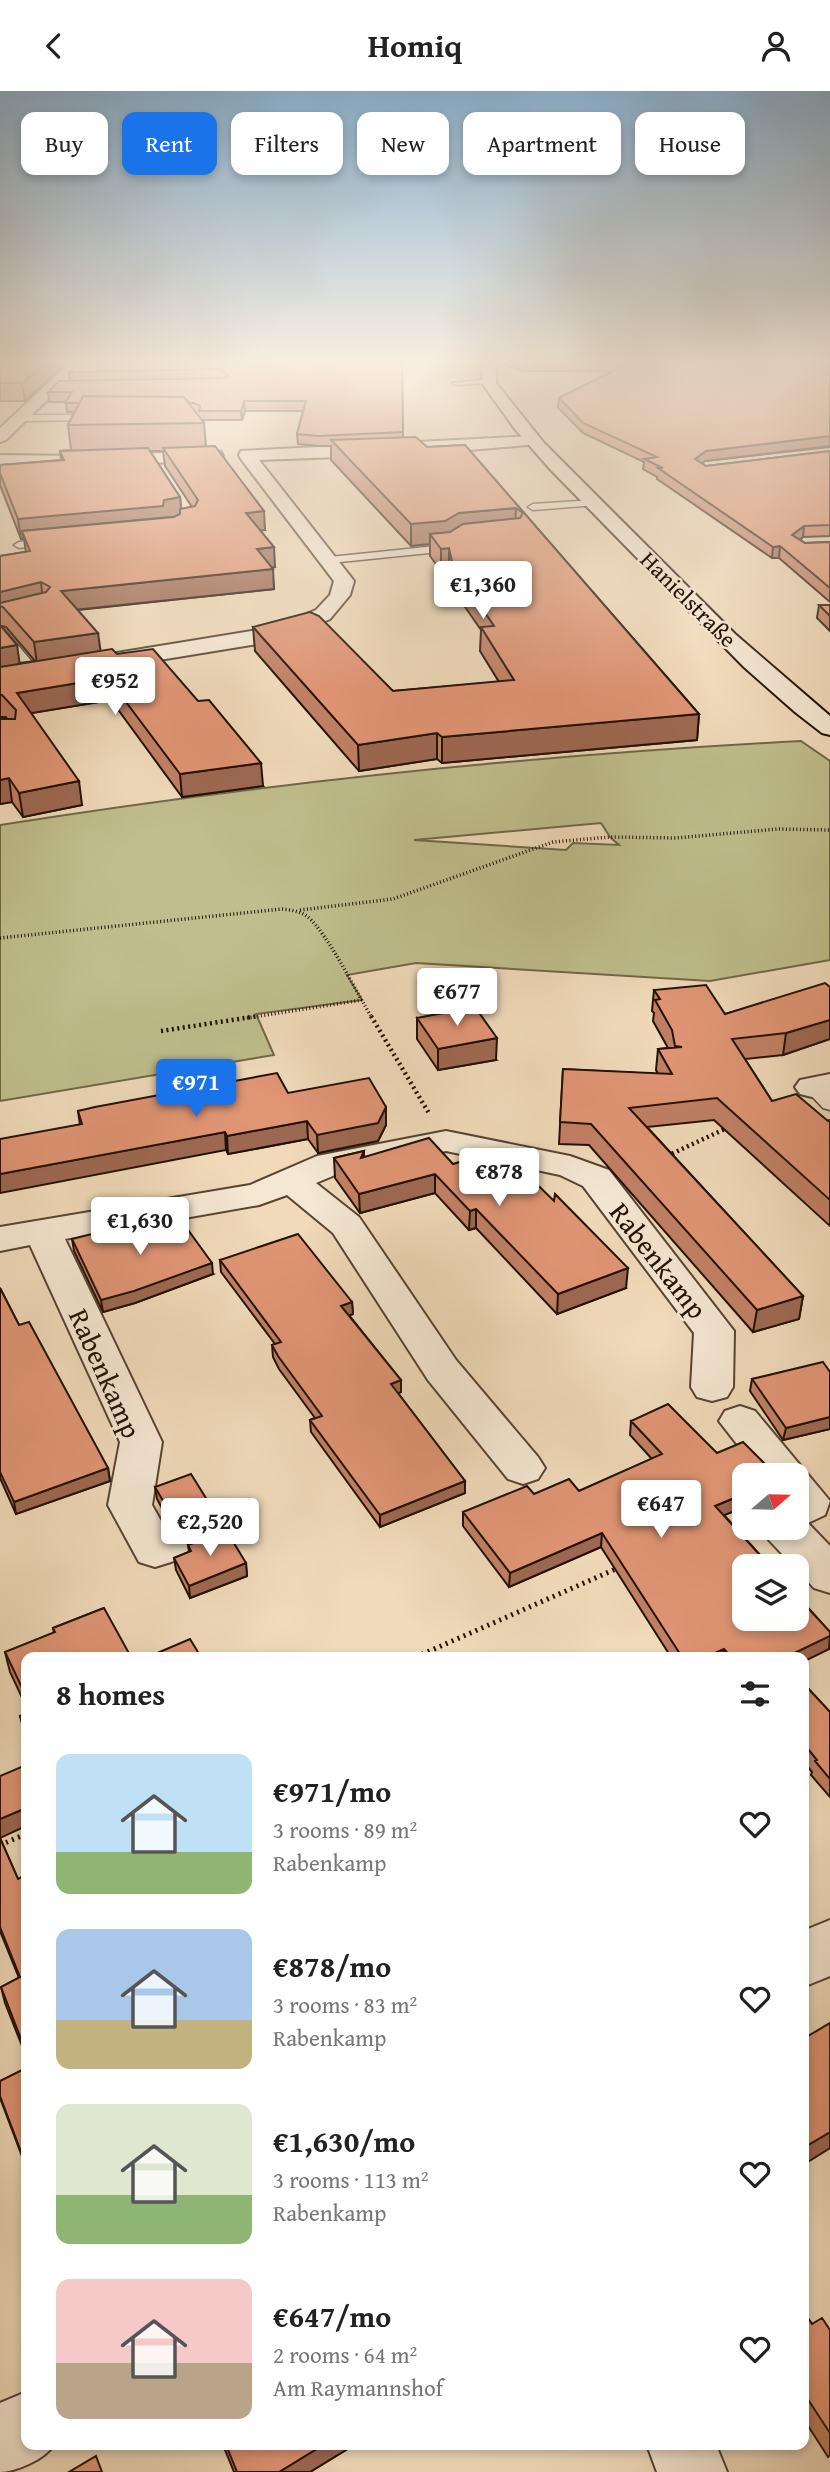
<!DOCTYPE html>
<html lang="en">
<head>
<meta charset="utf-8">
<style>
  body { margin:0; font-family:"Gentium Book Plus",serif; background:#f2f2f2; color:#222; height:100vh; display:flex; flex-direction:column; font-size:26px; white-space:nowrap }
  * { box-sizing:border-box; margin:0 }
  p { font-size:23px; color:#767676 }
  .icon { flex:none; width:38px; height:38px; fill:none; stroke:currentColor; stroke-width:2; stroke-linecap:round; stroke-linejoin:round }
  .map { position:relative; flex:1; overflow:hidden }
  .details { position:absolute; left:21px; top:1561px; width:788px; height:798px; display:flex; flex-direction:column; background:#fff; border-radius:14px; box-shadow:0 4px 10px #0003 }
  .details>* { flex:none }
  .guide { position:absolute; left:21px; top:21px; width:789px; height:63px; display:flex; gap:14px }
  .needle { width:46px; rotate:70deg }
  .tools { position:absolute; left:732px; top:1372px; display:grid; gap:14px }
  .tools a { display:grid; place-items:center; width:77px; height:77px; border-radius:14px; background:#fff; box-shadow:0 4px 10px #0003; font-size:35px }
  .price { position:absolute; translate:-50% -60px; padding:0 16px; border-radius:7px; background:#fff; color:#222; font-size:23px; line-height:46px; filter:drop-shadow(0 2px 4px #0008) }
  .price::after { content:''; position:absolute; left:50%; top:42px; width:21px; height:16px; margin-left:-10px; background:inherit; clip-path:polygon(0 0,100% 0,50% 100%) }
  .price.active { background:#1a73e8; color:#fff }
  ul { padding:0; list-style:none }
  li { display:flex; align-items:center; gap:21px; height:175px; padding:0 35px }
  li span { display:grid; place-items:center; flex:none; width:196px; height:140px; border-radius:14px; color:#555 }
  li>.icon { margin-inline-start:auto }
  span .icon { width:84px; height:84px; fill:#fffc; stroke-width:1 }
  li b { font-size:30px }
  h2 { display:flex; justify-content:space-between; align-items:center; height:84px; padding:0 35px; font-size:30px }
  .tag { padding:0 24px; border-radius:14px; background:#fff; box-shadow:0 4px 10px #0003; font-size:24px; line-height:63px }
  .tag.active { background:#1a73e8; color:#fff }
  header { display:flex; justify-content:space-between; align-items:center; height:91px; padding:0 35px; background:#fff; font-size:32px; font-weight:800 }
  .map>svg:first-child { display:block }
  .green { fill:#bfbe8c; stroke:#706848; stroke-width:2; fill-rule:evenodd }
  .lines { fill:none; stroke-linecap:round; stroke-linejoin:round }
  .service-casing { stroke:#564332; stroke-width:3 }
  .minor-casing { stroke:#564332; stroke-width:4 }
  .secondary-casing { stroke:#221105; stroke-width:4 }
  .path-far2 { stroke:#221105; stroke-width:3.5; stroke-dasharray:1 2.5; stroke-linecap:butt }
  .path-far1 { stroke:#221105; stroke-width:4.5; stroke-dasharray:2 3.5; stroke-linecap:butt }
  .path { stroke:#221105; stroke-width:5; stroke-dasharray:2 4.5; stroke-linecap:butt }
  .service { fill:#f5e7d2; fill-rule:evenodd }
  .minor { fill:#f5e7d2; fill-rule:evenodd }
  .secondary { fill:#f5e7d2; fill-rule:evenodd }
  .wall { fill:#c18065; stroke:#221105; stroke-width:2; fill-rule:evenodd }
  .shaded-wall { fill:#9d6852; stroke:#221105; stroke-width:2 }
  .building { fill:#e09575; stroke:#221105; stroke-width:2 }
  .labels { text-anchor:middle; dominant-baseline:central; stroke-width:5; stroke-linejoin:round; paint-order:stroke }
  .far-street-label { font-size:23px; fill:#221105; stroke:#f5e7d2 }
  .street-label { font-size:28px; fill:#221105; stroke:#f5e7d2 }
</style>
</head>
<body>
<header><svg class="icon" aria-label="back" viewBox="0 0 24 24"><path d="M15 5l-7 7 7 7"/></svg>Homiq<svg class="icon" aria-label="person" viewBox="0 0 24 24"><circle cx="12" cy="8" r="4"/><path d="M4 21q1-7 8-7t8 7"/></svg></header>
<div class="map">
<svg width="830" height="2381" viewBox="0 0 830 2381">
  <rect width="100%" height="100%" fill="#f0daba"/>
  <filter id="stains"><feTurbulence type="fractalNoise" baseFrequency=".00286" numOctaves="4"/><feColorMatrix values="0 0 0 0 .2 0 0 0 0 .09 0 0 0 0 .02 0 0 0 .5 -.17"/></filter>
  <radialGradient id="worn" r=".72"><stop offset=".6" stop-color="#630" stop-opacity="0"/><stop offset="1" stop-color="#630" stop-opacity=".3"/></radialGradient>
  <path class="green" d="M 801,650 L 830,670 L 830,869 L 710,890 L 416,872 L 347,884 L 362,909 L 256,923 L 274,964 L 0,1010 L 0,734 C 266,692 533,664 801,650 ZM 601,732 L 610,746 L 619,754 L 573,752 L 566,759 L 414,749 Z"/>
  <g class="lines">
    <g class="service-casing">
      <path id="service" d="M 37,269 L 82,269 L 83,270 L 79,272 Z
        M 488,288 L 491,292 L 456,294 L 452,292 Z
        M 97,324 L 100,329 L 23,330 L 19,327 L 23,324 Z
        M 594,409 L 599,412 L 597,414 L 533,419 L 528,416 L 533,413 Z
        M 52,447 L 56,448 L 56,452 L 19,457 L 14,454 L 19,451 Z
        M 455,449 L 460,452 L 449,460 L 330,472 L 325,469 L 330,466 L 446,454 Z
        M 0,537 L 4,538 L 39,579 L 39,585 L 31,585 L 0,547 Z
        M 812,991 L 818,992 L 830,1003 L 830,1019 L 823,1017 L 803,996 Z"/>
    </g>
    <g class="minor-casing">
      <path id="minor" d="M 73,269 L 88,269 L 6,349 L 0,351 L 0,337 Z
        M 533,345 L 541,350 L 539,353 L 422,363 L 259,369 L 354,490 L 350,504 L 330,528 L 291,545 L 257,553 L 0,595 L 0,581 L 276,536 L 316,519 L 330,504 L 334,490 L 241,368 L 239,364 L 241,360 Z
        M 215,360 L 221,361 L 223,365 L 221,369 L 83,375 L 0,374 L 0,364 L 83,365 Z
        M 830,983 L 830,1003 L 812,1006 L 800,1003 L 795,996 L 800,989 Z
        M 446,1040 L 570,1065 L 609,1079 L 734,1240 L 733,1296 L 727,1306 L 712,1310 L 697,1306 L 691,1296 L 694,1242 L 583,1095 L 560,1084 L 446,1060 L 340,1082 L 316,1092 L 359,1126 L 456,1269 L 538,1366 L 545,1377 L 538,1388 L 523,1393 L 508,1388 L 428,1289 L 333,1142 L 287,1104 L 259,1114 L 65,1148 L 162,1351 L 152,1414 L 165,1437 L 202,1424 L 218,1429 L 225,1441 L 218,1453 L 171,1471 L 155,1476 L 139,1471 L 108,1414 L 120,1351 L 30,1154 L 0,1160 L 0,1136 L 250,1094 L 317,1065 Z
        M 740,1315 L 755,1320 L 830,1410 L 825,1424 L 808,1432 L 830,1455 L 830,1502 L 814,1497 L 769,1449 L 763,1437 L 796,1437 L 796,1384 L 761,1384 L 719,1330 L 725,1320 Z
        M 830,1829 L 830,1885 L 803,1896 L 803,1840 Z
        M 26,2301 L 26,2354 L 53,2354 C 46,2368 15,2381 0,2381 L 0,2312 Z
        M 647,2354 L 716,2354 L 727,2381 L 657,2381 Z"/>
    </g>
    <g class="secondary-casing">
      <path id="secondary" d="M 483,269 L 497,269 L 496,292 L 544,352 L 735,543 L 830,625 L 830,644 L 822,642 L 795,621 L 744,576 L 550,378 L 515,338 L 482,292 Z"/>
    </g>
    <path class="path-far2" d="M 300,819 L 393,808 L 553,751 L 610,746 L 676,747 L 778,738 L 830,739
      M 0,847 L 282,818 C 291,819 300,820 308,826 C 327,842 357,902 372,927
      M 247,927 L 362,909"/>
    <path class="path-far1" d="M 371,925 L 430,1024
      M 161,940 L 258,925
      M 667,1065 L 729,1036"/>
    <path class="path" d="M 416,1566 L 618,1477
      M 0,1754 L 26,1743"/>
    <use href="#service" class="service"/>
    <use href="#minor" class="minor"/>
    <use href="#secondary" class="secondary"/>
  </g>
  <path class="wall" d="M 0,269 L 64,269 L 64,274 L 25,310 L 0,310 Z
    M 402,269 L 403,347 L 427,356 L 465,354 L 699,623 L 697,649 L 442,672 L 437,668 L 359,680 L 255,560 L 253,536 L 393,600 L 499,591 L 480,560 L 481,539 L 452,497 L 449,479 L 441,480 L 430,465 L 430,453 L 411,455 L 331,369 L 331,355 L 319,355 L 298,353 L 297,343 L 303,320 L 245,320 L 242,329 L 203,329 L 204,332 L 206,356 L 265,439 L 260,439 L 275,476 L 272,476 L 274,498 L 78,519 L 100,560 L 117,563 L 263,695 L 182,706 L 111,609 L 31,622 L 82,714 L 23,726 L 12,711 L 0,713 L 0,626 L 1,628 L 7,628 L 6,626 L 0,626 L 0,465 L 26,461 L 24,448 L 21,448 L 0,394 L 0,374 L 61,369 L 60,360 L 71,359 L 68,334 L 74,321 L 67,321 L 66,311 L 49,311 L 48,301 L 70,290 L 69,281 ZM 150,360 L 163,360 L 165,375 L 192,416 L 181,418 L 180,406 ZM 1,535 L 6,536 L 35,570 L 19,572 Z
    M 498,269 L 822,269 L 830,270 L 830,356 L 705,370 L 702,372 L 706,375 L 830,360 L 830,445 L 803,446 L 800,449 L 805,452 L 830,451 L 830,511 L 779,467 L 772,467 L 657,388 L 657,386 L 643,378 L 644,371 L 583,342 L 558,317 L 559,307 L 613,280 L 523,280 L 500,272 Z
    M 819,514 L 830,514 L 830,540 L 817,527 Z
    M 830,896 L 830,948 L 783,964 L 745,968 L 772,1010 L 828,1030 L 830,1029 L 830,1135 L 714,1029 L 647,1036 L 803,1205 L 799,1228 L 753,1241 L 589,1054 L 559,1053 L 563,978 L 658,983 L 656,979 L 658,958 L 668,957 L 653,930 L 654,922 L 652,920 L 654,899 L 725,923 Z
    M 417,927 L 496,969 L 438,979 L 417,948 Z
    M 288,1002 L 386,1016 L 386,1034 L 378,1050 L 318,1062 L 308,1048 L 228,1063 L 226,1059 L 80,1034 L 78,1020 Z
    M 364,1060 L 364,1066 L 453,1073 L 626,1197 L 557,1223 L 476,1137 L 469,1139 L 435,1102 L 360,1122 L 335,1087 L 334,1067 Z
    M 72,1148 L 107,1148 L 213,1183 L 135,1212 L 103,1221 L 74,1160 Z
    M 220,1169 L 352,1211 L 353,1223 L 349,1224 L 401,1289 L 401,1301 L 398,1302 L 465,1390 L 465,1402 L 380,1436 L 311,1341 L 310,1329 L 315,1327 L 279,1278 L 273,1266 L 272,1254 L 275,1253 L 221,1181 Z
    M 0,1197 L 19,1234 L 108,1377 L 110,1390 L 16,1423 L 0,1387 Z
    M 830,1281 L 830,1338 L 783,1349 L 750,1300 L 752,1288 Z
    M 631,1330 L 717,1362 L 744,1384 L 744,1416 L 724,1424 L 830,1541 L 829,1558 L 803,1566 L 671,1566 L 601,1456 L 509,1496 L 463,1435 L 463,1421 L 534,1403 L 579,1400 L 652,1368 L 630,1344 Z
    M 155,1396 L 209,1412 L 211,1424 L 201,1422 L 170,1432 L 157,1408 Z
    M 188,1454 L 246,1472 L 247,1485 L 190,1507 L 176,1479 L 174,1467 L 189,1461 Z
    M 104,1517 L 26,1566 L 26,1615 L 10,1581 L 5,1561 L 54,1542 L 53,1537 Z
    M 803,1592 L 829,1620 L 830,1620 L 830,1706 L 811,1684 L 812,1681 L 803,1670 Z
    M 26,1623 L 26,1648 L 20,1625 Z
    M 0,1747 L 18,1788 L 26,1784 L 26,1965 L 5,1912 L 1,1896 L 19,1887 L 0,1840 Z
    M 26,1977 L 26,2076 L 0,2007 L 0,1990 Z
    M 803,2220 L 812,2233 L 830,2239 L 830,2364 L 828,2366 L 803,2327 Z
    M 223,2354 L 354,2354 L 310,2381 L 234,2381 Z"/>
  <path class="shaded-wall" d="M 48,269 L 64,269 L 64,274 L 25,310 L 22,292 Z
    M 244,310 L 245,320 L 242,329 L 241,320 Z
    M 830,345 L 830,355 L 705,370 L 694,379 L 695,368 L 706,360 Z
    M 180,406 L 182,425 L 22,440 L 24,448 L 21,448 L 18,428 L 164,409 Z
    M 516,417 L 515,438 L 430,443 L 430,453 L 411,455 L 411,433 L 459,422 Z
    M 264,420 L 265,439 L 247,441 L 246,422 Z
    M 804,435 L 803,446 L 791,456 L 792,444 Z
    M 780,455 L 779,467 L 772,467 L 773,456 Z
    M 274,456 L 275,476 L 259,478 L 257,458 Z
    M 449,457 L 449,479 L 441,480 L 441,458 Z
    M 273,478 L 274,498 L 64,520 L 61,500 Z
    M 41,491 L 43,511 L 0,515 L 0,501 Z
    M 98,542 L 101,563 L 37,573 L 34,551 Z
    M 17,554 L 20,575 L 0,579 L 0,557 Z
    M 108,587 L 111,609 L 20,624 L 17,602 Z
    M 699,623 L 697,649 L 442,672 L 442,646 Z
    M 437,642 L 437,668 L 359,680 L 358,654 Z
    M 261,672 L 263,695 L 182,706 L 180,683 Z
    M 9,687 L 12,711 L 0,713 L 0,689 Z
    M 79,690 L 82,714 L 23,726 L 19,702 Z
    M 830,929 L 830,948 L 783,964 L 786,942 Z
    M 497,947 L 496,969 L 438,979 L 438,958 Z
    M 386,1016 L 386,1034 L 378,1050 L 318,1062 L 317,1044 Z
    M 307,1030 L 308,1048 L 228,1063 L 227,1045 Z
    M 225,1041 L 226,1059 L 0,1102 L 0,1083 Z
    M 435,1083 L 435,1102 L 360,1122 L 359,1103 Z
    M 476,1118 L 476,1137 L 469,1139 L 470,1120 Z
    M 212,1172 L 213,1183 L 135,1212 L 103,1221 L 101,1209 Z
    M 628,1177 L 626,1197 L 557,1223 L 558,1203 Z
    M 803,1205 L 799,1228 L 753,1241 L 757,1219 Z
    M 352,1211 L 353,1223 L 342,1227 L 341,1215 Z
    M 401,1289 L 401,1301 L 391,1305 L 391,1293 Z
    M 830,1326 L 830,1338 L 783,1349 L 786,1337 Z
    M 108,1377 L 110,1390 L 16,1423 L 14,1411 Z
    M 465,1390 L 465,1402 L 380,1436 L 380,1424 Z
    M 744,1403 L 744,1416 L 713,1429 L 715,1415 Z
    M 200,1409 L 201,1422 L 170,1432 L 169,1420 Z
    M 602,1442 L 601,1456 L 509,1496 L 510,1482 Z
    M 246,1472 L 247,1485 L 190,1507 L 189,1495 Z
    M 830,1545 L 829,1558 L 803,1571 L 803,1566 L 786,1566 Z
    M 724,1558 L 723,1566 L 706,1566 Z
    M 26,1717 L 26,1735 L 0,1747 L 0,1728 Z
    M 830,2041 L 830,2057 L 803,2074 L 803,2057 Z
    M 323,2354 L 354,2354 L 310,2381 L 279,2381 Z"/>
  <path class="building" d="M 0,269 L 48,269 L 22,292 L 0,292 Z
    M 81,269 L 402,269 L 403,341 L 319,345 L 297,343 L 306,310 L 244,310 L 241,320 L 199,320 L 200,315 L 194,312 L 189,312 L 184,306 L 83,305 L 80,312 L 65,312 L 72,301 L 48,301 L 59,290 L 225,287 L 228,285 L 222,278 L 69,281 Z
    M 520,269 L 822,269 L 830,270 L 830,345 L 706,360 L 695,368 L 706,375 L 830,360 L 830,434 L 804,435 L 792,444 L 805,452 L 830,451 L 830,497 L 780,455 L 773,456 L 658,377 L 663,377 L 644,368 L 657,366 L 583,332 L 559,307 L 632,271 L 524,270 Z
    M 83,305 L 184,306 L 204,332 L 68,334 Z
    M 416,346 L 427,356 L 465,354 L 699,623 L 442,646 L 437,642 L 358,654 L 253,536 L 310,521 L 319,525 L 393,600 L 514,589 L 481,536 L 494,535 L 453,475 L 449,457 L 441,458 L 430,443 L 450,441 L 463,433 L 520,427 L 523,422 L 516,417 L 459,422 L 445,430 L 411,433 L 331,349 Z
    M 215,355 L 264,420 L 246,422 L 274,456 L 257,458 L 273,478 L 61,500 L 98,542 L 34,551 L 3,516 L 0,515 L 0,512 L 46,501 L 50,496 L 41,491 L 0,501 L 0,465 L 30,460 L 22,440 L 174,426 L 180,423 L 180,418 L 195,415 L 198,409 L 163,357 Z
    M 148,357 L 180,406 L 164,409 L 163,415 L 18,428 L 0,382 L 0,374 L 64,369 L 60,360 Z
    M 819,514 L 830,514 L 830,525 Z
    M 0,534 L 17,554 L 0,557 Z
    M 112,558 L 117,563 L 153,558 L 198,610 L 209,609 L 261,672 L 180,683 L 108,587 L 17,602 L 79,690 L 19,702 L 9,687 L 0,689 L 0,626 L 1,628 L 15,628 L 16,619 L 2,604 L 0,604 L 0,576 Z
    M 825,892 L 830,896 L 830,929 L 786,942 L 732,948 L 772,1010 L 796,1003 L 828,1030 L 830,1029 L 830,1109 L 717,1007 L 629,1017 L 803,1205 L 757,1219 L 591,1033 L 560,1031 L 563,978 L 672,983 L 658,958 L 682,956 L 675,955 L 672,939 L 655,909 L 660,908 L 654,899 L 706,894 L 725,923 Z
    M 475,916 L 497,947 L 438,958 L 417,927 Z
    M 277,982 L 288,1002 L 369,987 L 386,1016 L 378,1032 L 317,1044 L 307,1030 L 227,1045 L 225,1041 L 0,1083 L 0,1048 L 82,1033 L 78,1020 L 95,1016 Z
    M 429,1047 L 453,1073 L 501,1058 L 554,1110 L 555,1103 L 628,1177 L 558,1203 L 476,1118 L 470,1120 L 435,1083 L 359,1103 L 334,1067 L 364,1060 L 361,1067 Z
    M 178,1125 L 212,1172 L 134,1200 L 101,1209 L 72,1148 L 104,1140 L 107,1148 Z
    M 298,1143 L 352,1211 L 341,1215 L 401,1289 L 391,1293 L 465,1390 L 380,1424 L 310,1329 L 322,1325 L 278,1265 L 272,1254 L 281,1251 L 220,1169 Z
    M 0,1197 L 19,1234 L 29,1231 L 108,1377 L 14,1411 L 0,1381 Z
    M 823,1271 L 830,1281 L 830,1326 L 786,1337 L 752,1288 Z
    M 668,1313 L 717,1362 L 743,1351 L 776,1384 L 744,1384 L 744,1403 L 715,1415 L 770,1475 L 744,1475 L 744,1528 L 796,1528 L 796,1504 L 830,1541 L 830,1545 L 786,1566 L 731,1566 L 724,1558 L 706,1566 L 682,1566 L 602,1442 L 510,1482 L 463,1421 L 527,1395 L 534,1403 L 569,1388 L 579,1400 L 662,1363 L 631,1330 Z
    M 191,1383 L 209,1412 L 200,1409 L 169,1420 L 155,1396 Z
    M 223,1434 L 246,1472 L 189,1495 L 174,1467 L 191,1460 L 188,1454 L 218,1443 Z
    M 104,1517 L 131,1566 L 26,1566 L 26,1605 L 5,1561 L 55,1541 L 53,1537 Z
    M 190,1548 L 201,1566 L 148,1566 Z
    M 803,1592 L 829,1620 L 830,1620 L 830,1688 L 815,1670 L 817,1669 L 803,1652 Z
    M 26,1623 L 26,1639 L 20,1625 Z
    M 26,1674 L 26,1717 L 0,1728 L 0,1685 Z
    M 0,1747 L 18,1788 L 26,1784 L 26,1961 L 1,1896 L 20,1886 L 0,1836 Z
    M 830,1932 L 830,2041 L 803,2057 L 803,1948 Z
    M 26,1977 L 26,2074 L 0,2005 L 0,1990 Z
    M 803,2220 L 812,2233 L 822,2227 L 830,2239 L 830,2342 L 803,2301 Z
    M 226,2354 L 323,2354 L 279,2381 L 237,2381 Z
    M 96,2365 L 102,2381 L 69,2381 Z"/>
  <linearGradient id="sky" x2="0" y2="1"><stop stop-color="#8bb5d6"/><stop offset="0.45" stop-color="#f8eee0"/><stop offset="1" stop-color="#f8eee0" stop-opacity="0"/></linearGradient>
  <rect width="830" height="602" fill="url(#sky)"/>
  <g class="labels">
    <g class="far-street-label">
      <text transform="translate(689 508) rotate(45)">Hanielstraße</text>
    </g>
    <g class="street-label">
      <text transform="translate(659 1169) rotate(52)">Rabenkamp</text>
      <text transform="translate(106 1282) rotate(66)">Rabenkamp</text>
    </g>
  </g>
  <rect width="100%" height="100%" filter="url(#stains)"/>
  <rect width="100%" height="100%" fill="url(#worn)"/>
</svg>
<div class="tools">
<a><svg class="needle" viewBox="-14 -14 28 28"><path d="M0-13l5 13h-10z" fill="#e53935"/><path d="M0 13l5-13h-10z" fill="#767676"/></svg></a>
<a><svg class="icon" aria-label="layers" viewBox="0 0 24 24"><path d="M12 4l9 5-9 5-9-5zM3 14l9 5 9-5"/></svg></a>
</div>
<b class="price" style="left:483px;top:530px">€1,360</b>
<b class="price" style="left:115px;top:626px">€952</b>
<b class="price" style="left:457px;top:937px">€677</b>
<b class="price active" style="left:196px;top:1028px">€971</b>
<b class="price" style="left:499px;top:1117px">€878</b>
<b class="price" style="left:140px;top:1166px">€1,630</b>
<b class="price" style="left:661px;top:1449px">€647</b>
<b class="price" style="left:210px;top:1467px">€2,520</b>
<div class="guide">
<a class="tag">Buy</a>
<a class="tag active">Rent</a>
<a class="tag">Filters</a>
<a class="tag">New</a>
<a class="tag">Apartment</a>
<a class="tag">House</a>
</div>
<section class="details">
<h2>8 homes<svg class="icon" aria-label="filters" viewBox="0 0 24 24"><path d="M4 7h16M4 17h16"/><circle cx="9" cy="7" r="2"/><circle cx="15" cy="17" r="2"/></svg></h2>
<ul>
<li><span style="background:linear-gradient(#bfe0f5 70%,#8fb573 0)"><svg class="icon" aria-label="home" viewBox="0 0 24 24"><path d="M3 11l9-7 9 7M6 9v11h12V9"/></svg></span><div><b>€971/mo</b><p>3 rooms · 89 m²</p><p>Rabenkamp</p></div><svg class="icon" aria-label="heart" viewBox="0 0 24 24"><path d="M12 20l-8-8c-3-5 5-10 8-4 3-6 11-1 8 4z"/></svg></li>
<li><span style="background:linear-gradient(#a9c7e8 65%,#c2b280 0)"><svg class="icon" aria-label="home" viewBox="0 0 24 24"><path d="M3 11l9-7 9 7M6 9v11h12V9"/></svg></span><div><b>€878/mo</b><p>3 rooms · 83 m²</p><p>Rabenkamp</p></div><svg class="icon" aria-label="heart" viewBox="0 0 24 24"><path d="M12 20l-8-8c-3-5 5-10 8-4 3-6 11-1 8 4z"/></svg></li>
<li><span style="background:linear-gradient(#dfe7d0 65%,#8fb573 0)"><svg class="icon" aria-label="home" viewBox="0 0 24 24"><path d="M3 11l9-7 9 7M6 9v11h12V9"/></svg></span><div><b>€1,630/mo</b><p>3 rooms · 113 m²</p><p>Rabenkamp</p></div><svg class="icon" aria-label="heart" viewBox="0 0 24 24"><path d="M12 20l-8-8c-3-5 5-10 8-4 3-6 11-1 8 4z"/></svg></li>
<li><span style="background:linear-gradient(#f6c9c9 60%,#b9a48a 0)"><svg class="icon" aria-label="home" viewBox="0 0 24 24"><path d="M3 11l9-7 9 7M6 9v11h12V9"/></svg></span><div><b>€647/mo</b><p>2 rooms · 64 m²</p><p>Am Raymannshof</p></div><svg class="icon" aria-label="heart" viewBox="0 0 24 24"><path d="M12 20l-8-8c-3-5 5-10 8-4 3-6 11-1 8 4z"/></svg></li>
</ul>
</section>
</div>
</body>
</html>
